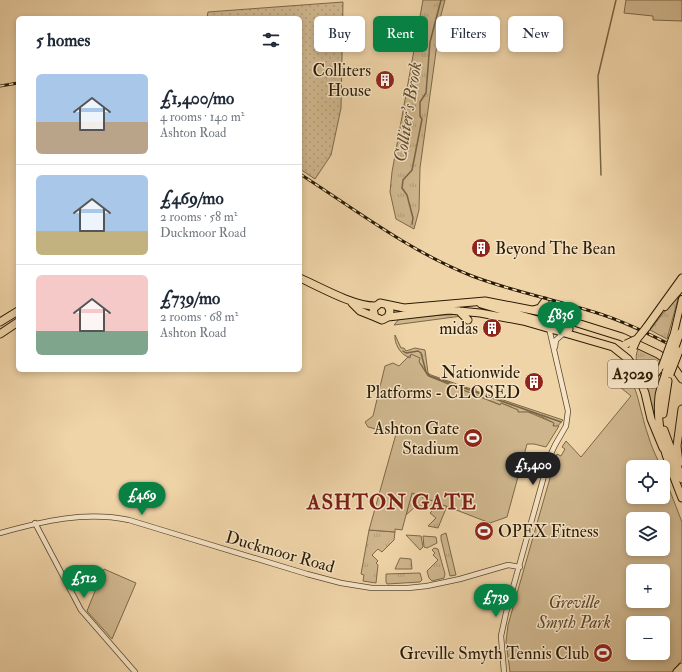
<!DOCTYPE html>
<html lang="en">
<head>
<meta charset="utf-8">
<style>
  body { margin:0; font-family:"IM FELL Double Pica",serif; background:#f6f6f7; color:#1f2937; height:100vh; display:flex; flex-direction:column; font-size:15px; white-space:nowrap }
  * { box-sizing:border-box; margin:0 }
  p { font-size:13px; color:#747a83 }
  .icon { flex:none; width:22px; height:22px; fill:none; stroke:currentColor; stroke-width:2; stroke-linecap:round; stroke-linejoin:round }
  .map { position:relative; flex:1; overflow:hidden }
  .sheet { position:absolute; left:16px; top:16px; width:286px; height:356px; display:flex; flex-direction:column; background:#fff; border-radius:6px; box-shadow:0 2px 6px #0003 }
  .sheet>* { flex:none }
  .top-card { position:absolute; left:314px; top:16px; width:308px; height:36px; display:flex; gap:8px }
  .buttons { position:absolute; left:626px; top:460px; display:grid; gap:8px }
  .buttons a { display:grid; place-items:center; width:44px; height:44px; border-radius:6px; background:#fff; box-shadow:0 2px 6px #0003; font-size:20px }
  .price { position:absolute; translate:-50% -34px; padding:0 9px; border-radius:14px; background:#0b8043; color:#fff; font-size:13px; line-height:26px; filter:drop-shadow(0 1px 2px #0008) }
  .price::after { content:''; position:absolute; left:50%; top:24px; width:12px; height:9px; margin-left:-6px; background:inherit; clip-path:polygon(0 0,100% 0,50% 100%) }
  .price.selected { background:#222; color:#fff }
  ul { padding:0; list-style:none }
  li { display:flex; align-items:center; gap:12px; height:100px; padding:0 20px }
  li+li { border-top:1px solid #e0e1e3 }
  li span { display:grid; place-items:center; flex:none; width:112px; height:80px; border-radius:6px; color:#555 }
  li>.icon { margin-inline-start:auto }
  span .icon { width:48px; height:48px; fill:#fffc; stroke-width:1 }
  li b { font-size:17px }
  h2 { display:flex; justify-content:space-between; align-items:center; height:48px; padding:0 20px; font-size:17px }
  .pill { padding:0 14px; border-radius:6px; background:#fff; box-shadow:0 2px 6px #0003; font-size:14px; line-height:36px }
  .pill.selected { background:#0b8043; color:#fff }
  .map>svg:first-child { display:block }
  .grass { fill:url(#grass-tufts); stroke:#7c6848 }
  .park { fill:#ceb58c; stroke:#7c6848; fill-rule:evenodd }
  .garden { fill:url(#garden-dots); stroke:#7c6848 }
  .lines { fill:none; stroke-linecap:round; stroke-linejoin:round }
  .stream { stroke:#786444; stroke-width:1.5 }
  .minor-casing { stroke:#5c492c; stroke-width:6 }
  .major-casing { stroke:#2b1b03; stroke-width:8 }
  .highway-casing { stroke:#2b1b03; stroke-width:9 }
  .minor { stroke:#f5e3c6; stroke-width:4.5 }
  .major { stroke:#efd4a8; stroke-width:6 }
  .highway { stroke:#efd4a8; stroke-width:7 }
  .rail-casing { stroke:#2b1b03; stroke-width:3 }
  .rail { stroke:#f5e3c6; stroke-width:1.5; stroke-dasharray:4.5; stroke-linecap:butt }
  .major-bridge-casing { stroke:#2b1b03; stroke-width:8; stroke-linecap:butt }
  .highway-bridge-casing { stroke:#2b1b03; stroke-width:9; stroke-linecap:butt }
  .major-bridge { stroke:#efd4a8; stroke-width:6 }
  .highway-bridge { stroke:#efd4a8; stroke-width:7 }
  .labels { text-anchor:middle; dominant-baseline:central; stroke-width:3; stroke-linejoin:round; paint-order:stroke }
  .shield { fill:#f5e3c6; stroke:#68573e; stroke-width:1 }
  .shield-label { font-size:16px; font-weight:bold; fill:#2b1b03 }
  .poi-label { font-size:17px; fill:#2b1b03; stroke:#f5e3c6; text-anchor:end }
  .street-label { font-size:17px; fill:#2b1b03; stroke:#f5e3c6 }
  .park-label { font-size:17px; font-style:italic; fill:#5c492c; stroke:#f5e3c6 }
  .water-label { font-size:18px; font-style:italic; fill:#5f4c2f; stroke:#f5e3c6 }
  .district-label { font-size:21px; font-weight:bold; letter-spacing:1px; fill:#7a1f14; stroke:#f5e3c6 }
</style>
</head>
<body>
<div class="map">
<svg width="682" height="672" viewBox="0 0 682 672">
  <defs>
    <pattern id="grass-tufts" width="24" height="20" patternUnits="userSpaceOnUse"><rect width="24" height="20" fill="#ceb58c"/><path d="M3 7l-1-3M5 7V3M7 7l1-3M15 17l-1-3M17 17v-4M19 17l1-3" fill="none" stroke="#b19b77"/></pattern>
    <pattern id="garden-dots" width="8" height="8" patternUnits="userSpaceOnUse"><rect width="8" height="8" fill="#ceb58c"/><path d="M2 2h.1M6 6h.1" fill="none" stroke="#b19b77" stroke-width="1.8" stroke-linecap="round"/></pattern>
  </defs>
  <rect width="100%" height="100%" fill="#efd4a8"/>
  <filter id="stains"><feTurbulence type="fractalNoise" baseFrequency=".005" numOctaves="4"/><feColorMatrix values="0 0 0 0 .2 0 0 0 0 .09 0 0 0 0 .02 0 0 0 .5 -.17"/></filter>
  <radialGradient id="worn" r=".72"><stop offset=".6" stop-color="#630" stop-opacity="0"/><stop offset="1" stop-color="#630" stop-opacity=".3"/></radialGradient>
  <path class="grass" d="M 423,0 L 445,0 L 441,15 L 420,168 L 419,210 L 414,229 L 396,219 L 390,192 L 392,172 Z
    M 676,297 L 678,297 L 678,299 L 667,339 L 650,330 Z
    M 459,314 L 462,316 L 394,325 L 400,318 Z
    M 395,335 L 401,348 L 404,348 L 406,351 L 415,348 L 425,350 L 428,373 L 431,375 L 474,390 L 475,384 L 476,391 L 563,420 L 557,427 L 553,426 L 554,423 C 546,419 536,413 528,412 C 524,412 522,413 517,412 L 518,410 L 501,403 L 501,405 L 428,376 L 421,364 L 411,355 L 408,357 C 400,354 394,343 395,335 Z
    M 639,348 L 661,359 L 655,371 L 651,374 C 639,374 632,358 639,348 Z
    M 659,375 L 661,376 L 656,423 L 642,378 L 654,379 Z
    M 412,493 L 447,506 L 438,528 L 428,526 L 436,518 L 430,513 L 432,511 L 429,508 L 417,505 L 406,515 Z
    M 369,530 L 395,532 L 394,540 L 382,552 L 378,549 L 372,555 L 378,561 L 376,563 L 378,565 L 376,583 L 363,581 L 364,575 L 361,574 Z
    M 446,533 L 456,575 L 450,576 L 441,539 L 441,535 Z
    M 406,535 L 421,536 L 423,547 L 420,550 Z
    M 423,536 L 436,537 L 437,543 L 427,548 L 424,547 Z
    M 434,548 L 438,549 L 445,574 L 444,578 L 432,581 L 429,578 L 427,571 L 438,560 L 433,555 L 435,553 L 432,550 Z
    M 400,558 L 411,559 L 412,569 L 395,569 Z
    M 420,573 L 422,580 L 420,582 L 387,584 L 386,582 L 386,574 Z"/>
  <path class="park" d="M 626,0 L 682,0 L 682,21 L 653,20 L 653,16 L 624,13 Z
    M 411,354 L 420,358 L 419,362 L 428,376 L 500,405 L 501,403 L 518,410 L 518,412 L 528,412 L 554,423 L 553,426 L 559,426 L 546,447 L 534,444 L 527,444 L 507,517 L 490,523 L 412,493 L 402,530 L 395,529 L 395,532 L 369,530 L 396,434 L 368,427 L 365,422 L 373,416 L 385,366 L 393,363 L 399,366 L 408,357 L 410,358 Z
    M 622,364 C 639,388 639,409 648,435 C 651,446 656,456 661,467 L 633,467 L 633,497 L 663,497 L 663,473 L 682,522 L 682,660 L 672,672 L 510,672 L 506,642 L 508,625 L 554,464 L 557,454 L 561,456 L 565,449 L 562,447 L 566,441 L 581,457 L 631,396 L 610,379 ZM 633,519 L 663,519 L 663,549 L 633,549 ZM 633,571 L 663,571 L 663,601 L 633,601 ZM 633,623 L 663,623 L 663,653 L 633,653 Z
    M 104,569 L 136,583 L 112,639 L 87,611 Z"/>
  <path class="garden" d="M 343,2 L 341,108 L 331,155 L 315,179 L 300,169 L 300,18 L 207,18 L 208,12 Z"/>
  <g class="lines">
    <path class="stream" d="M 601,175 L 598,76 L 616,0
      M 412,224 L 413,218 L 407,195 L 402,188 L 403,180 L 412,170 L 422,119 L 420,116 L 420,102 L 426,93 L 430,42 L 441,0
      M 403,351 L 406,353 L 418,351 L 421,353 L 426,372 L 430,376 L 561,422"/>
    <g class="minor-casing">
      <path id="minor" d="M 555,347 L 556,340 L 565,332
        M 35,523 L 81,610 L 135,672
        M 0,533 C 44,521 84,511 129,520 L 307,574 L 341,583 L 372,588 L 408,588 L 427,586 L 460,579 L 508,565 L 520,567
        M 504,672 L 501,636 L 506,613 L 549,458 L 555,445 L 566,426 L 568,411 L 549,328"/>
    </g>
    <g class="major-casing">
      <path id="major" d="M 665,307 L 682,287
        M 674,333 L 682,299
        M 637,372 L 644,377 L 654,376 L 662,366"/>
    </g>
    <g class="highway-casing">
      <path id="highway" d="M 300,278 C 320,287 353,306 375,306
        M 352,303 L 360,311 L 375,317
        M 481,304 L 569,329
        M 388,306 L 390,311 L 388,317 L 382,320 L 375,317 L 373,309 L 380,303 L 404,308 L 485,301 L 542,312 L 622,337 L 658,354 L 670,362 L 682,379
        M 533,310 L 540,308 L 545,301
        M 459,311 L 468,320
        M 388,317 L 449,310 L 480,313 L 523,321 L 613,347 L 628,359 L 637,372 L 645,393 L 651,419 L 663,448
        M 0,322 L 18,311
        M 646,328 L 682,278
        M 0,334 L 18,322
        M 666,372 C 664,380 660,388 659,396 C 655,432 669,465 682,498
        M 663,414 L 668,381
        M 664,430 L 682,479
        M 679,463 L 677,446 L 682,409
        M 677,672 L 682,667"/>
    </g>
    <use href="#minor" class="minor"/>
    <use href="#major" class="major"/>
    <use href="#highway" class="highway"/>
    <g class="rail-casing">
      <path id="rail" d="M 0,86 L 18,83
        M 300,174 C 356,210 409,251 472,276 C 511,291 553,299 594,312 C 624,321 654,336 682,351"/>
    </g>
    <use href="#rail" class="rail"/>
    <g class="major-bridge-casing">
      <path id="major-bridge" d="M 662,366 L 674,333"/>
    </g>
    <g class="highway-bridge-casing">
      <path id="highway-bridge" d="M 626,344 L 637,339
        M 633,348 L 637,339 L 646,328
        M 666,372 L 680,333
        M 670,374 L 679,351"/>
    </g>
    <use href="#major-bridge" class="major-bridge"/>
    <use href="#highway-bridge" class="highway-bridge"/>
  </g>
  <defs>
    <g id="building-disc" transform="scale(1)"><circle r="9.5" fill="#8f2418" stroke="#f5e3c6"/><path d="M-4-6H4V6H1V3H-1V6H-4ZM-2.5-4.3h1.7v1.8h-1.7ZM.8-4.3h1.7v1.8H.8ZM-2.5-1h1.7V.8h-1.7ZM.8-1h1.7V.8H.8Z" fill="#fff"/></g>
    <g id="stadium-disc" transform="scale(1)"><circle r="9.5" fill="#8f2418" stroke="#f5e3c6"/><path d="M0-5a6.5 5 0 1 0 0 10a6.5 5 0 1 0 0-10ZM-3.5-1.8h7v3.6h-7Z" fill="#fff"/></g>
  </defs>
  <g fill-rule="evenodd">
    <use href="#building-disc" x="385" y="80"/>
    <use href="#building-disc" x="481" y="248"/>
    <use href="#building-disc" x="492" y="328"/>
    <use href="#building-disc" x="534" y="382"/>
    <use href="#stadium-disc" x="473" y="438"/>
    <use href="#stadium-disc" x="484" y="531"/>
    <use href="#stadium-disc" x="603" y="653"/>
  </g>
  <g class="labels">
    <rect class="shield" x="608" y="360" width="50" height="28" rx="3"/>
    <g class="shield-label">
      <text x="633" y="374">A3029</text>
    </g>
    <g class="poi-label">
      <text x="371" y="70">Colliters<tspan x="371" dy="20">House</tspan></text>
      <text x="495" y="248" text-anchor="start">Beyond The Bean</text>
      <text x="478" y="328">midas</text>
      <text x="520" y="372">Nationwide<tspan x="520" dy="20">Platforms - CLOSED</tspan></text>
      <text x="459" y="428">Ashton Gate<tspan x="459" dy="20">Stadium</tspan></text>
      <text x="498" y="531" text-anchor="start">OPEX Fitness</text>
      <text x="589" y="653">Greville Smyth Tennis Club</text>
    </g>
    <g class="street-label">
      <text transform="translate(280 552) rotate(16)">Duckmoor Road</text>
    </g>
    <g class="park-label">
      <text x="574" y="602">Greville<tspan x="574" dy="20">Smyth Park</tspan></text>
    </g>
    <g class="water-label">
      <text transform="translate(408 112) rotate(-81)">Colliter's Brook</text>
    </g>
    <g class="district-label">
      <text x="392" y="502">ASHTON GATE</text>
    </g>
  </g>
  <rect width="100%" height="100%" filter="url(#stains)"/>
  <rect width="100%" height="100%" fill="url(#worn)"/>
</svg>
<div class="buttons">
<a><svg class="icon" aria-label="locate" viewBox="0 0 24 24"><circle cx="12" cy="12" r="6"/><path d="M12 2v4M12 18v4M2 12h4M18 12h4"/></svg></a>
<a><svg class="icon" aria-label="layers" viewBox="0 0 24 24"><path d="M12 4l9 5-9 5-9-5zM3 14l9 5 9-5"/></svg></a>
<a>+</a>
<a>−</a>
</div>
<b class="price" style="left:560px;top:336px">£836</b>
<b class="price selected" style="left:533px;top:486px">£1,400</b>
<b class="price" style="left:142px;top:516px">£469</b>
<b class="price" style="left:84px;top:599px">£512</b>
<b class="price" style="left:496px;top:618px">£739</b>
<div class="top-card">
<a class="pill">Buy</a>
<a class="pill selected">Rent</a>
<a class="pill">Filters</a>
<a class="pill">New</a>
</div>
<section class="sheet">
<h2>5 homes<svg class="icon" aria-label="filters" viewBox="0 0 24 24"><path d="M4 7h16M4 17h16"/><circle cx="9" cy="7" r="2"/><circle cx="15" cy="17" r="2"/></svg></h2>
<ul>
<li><span style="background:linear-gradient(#a9c7e8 60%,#b9a48a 0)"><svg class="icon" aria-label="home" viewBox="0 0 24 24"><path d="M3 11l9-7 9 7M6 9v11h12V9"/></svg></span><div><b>£1,400/mo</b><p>4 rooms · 140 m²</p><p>Ashton Road</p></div></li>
<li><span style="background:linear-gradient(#a9c7e8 70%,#c2b280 0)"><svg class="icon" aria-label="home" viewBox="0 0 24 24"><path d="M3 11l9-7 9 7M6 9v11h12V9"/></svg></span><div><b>£469/mo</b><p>2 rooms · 58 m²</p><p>Duckmoor Road</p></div></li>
<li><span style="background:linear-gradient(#f6c9c9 70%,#7fa58c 0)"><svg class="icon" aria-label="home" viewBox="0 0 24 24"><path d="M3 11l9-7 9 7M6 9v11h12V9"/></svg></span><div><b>£739/mo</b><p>2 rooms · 68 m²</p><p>Ashton Road</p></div></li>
</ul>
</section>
</div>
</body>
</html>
